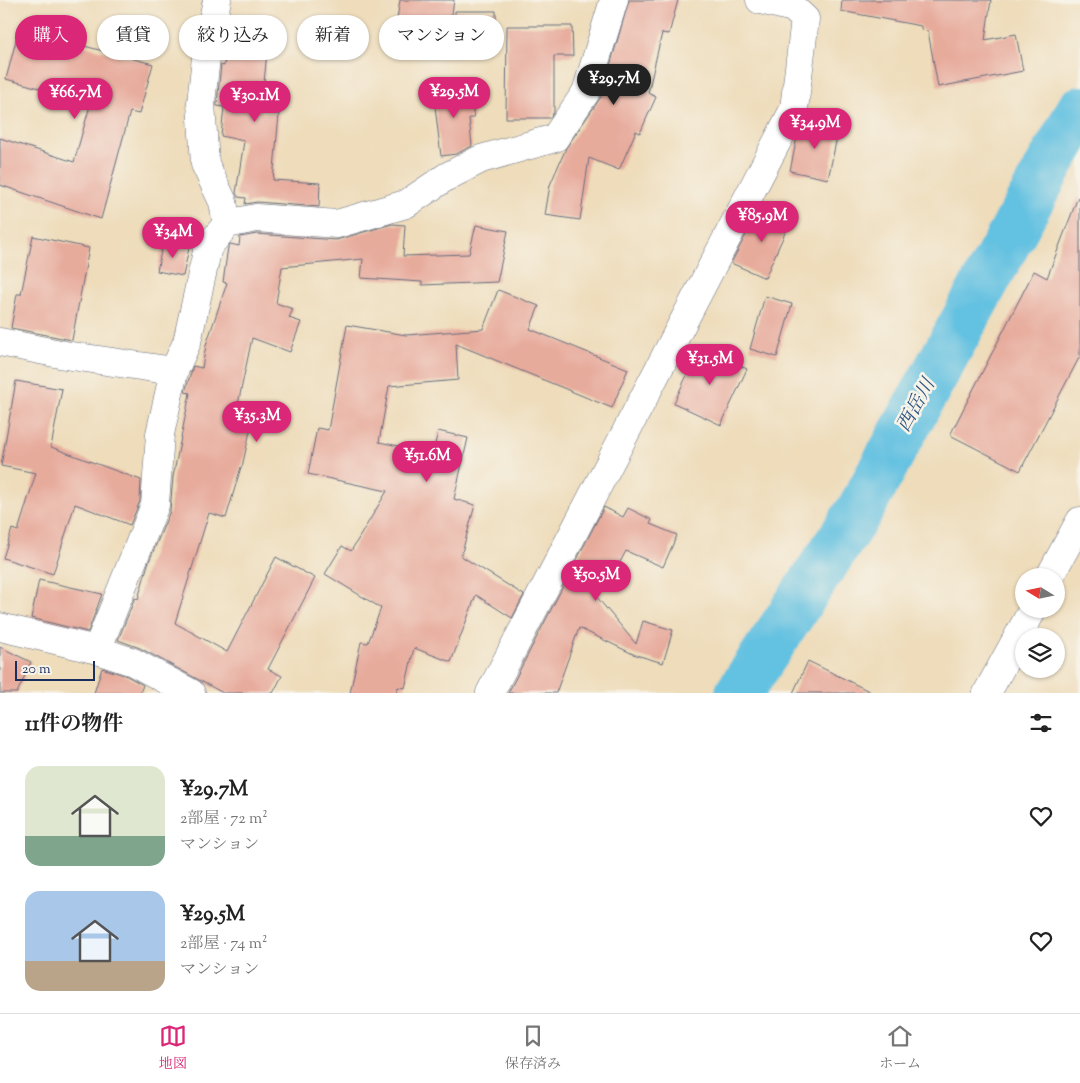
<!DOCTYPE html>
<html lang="ja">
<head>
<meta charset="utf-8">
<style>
  body { margin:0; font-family:"Sorts Mill Goudy","Noto Serif JP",serif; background:#f2f2f2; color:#222; height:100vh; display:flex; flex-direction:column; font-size:19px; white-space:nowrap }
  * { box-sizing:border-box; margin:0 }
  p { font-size:16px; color:#767676 }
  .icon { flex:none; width:28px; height:28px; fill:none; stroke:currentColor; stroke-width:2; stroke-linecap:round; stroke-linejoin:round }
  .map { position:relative; height:693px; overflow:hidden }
  .details { display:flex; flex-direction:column; background:#fff; flex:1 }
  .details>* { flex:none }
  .hud { position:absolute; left:15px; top:15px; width:500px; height:45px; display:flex; gap:10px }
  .needle { width:32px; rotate:280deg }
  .buttons { position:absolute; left:1015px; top:568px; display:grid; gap:10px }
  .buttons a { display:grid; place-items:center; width:50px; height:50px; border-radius:50%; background:#fff; box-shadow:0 1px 4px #0004; font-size:25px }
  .scale { position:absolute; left:15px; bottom:12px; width:80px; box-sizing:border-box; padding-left:5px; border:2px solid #1b2f5e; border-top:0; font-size:14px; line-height:18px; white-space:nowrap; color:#1b2f5e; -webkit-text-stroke:4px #f7f3e8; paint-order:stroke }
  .price { position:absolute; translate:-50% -42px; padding:0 11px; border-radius:18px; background:#db2777; color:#fff; font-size:16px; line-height:32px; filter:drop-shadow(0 1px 2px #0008) }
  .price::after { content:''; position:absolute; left:50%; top:30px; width:15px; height:11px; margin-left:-8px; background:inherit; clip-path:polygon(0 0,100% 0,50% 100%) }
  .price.current { background:#222; color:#fff }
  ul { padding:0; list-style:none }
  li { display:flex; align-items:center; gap:15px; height:125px; padding:0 25px }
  li span { display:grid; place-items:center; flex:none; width:140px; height:100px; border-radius:15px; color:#555 }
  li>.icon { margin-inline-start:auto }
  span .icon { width:60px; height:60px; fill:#fffc; stroke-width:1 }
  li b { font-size:21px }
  h2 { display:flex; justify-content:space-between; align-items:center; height:60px; padding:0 25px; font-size:21px }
  .pill { padding:0 18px; border-radius:22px; background:#fff; box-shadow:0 1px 4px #0004; font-size:18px; line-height:45px }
  .pill.current { background:#db2777; color:#fff }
  .tab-bar { display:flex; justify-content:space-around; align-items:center; height:70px; border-top:1px solid #e0e0e0; background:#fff; font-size:14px; color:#767676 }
  .tab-bar a { display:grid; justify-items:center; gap:2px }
  .tab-bar .current { color:#db2777 }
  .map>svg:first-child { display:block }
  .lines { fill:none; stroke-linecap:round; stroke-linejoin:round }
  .river { stroke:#63c1e1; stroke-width:48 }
  .building { fill:#e7ab9c }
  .street-casing { stroke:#656c7e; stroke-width:29 }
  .highway-casing { stroke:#656c7e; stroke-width:29 }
  .street { stroke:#fff; stroke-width:28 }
  .highway { stroke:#fff; stroke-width:28 }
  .labels { text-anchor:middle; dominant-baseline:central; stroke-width:5; stroke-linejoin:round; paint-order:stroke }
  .water-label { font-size:19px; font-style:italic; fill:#2d547f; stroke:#f7f3e8 }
</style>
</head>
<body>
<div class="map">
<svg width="1080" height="693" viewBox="0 0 1080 693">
  <rect width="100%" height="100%" fill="#f7f3e8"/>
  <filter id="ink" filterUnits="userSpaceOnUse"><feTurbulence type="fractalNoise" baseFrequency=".02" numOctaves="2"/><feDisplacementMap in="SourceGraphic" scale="10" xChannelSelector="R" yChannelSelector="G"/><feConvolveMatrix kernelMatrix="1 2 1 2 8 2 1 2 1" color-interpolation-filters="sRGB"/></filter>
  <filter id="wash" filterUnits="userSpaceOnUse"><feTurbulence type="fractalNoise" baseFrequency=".0096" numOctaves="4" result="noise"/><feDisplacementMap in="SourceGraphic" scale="20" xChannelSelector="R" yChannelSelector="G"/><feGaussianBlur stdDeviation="1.12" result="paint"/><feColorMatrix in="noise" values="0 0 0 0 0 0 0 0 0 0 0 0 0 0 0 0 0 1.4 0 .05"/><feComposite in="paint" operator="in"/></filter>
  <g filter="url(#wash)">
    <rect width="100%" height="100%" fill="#eedcba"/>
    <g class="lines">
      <path class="river" d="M 739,693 L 860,510 L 1080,110"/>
    </g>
    <g id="blocks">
      <path class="building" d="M 400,0 L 454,0 L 450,27 L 397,19 Z
        M 629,0 L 678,0 L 669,34 L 662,33 L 648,93 L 656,97 L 640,133 L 636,131 L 619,170 L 589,158 L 580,220 L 545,215 L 550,185 L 566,148 L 601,97 Z
        M 842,0 L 991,0 L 985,40 L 1016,34 L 1023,71 L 938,87 L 928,31 L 921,30 L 921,26 L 841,11 Z
        M 455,11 L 496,11 L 496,41 L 455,42 Z
        M 507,26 L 572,26 L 573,56 L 554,56 L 554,112 L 550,118 L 506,118 Z
        M 228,28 L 269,32 L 261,113 L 279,114 L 273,180 L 320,183 L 319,207 L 257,202 L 245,204 L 246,198 L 238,197 L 236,193 L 244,141 L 221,136 L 224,107 L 217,106 L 217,103 L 221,65 L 224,66 Z
        M 19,29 L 153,64 L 139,114 L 130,112 L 101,219 L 0,185 L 0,138 L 74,162 L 91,102 L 6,79 Z
        M 468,85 L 474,118 L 469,118 L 472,146 L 456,154 L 441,156 L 433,90 Z
        M 805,121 L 839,128 L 828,179 L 790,171 L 797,137 Z
        M 1078,197 L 1080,197 L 1080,356 L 1020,471 L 950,435 L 1034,271 L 1047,278 Z
        M 759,211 L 792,217 L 765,278 L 731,263 Z
        M 392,224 L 405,225 L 403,256 L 469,254 L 476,225 L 508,231 L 497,282 L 422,285 L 422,282 L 361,278 L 363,259 L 282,267 L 276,303 L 293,309 L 289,318 L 301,322 L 290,352 L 252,338 L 234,423 L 251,427 L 242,467 L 241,467 L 226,518 L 209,513 L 175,623 L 227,652 L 276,557 L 315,578 L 268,669 L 282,676 L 273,693 L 223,693 L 140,648 L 118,640 L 135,598 L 138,599 L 148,564 L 170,511 L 173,477 L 190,393 L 185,392 L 193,366 L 202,368 L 206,345 L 227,283 L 223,282 L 228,247 L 230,244 L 239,246 L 240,237 L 257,234 L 336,240 Z
        M 33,236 L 89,248 L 72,340 L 11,328 L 17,294 L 21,294 Z
        M 163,242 L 189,248 L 183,276 L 157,271 Z
        M 498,290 L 539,306 L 530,329 L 628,369 L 612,408 L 456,344 L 458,380 L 389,386 L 379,442 L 433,453 L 438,431 L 468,438 L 454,499 L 475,505 L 461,556 L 524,595 L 512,618 L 476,595 L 451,662 L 414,648 L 405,688 L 398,687 L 396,693 L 350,693 L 361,642 L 368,643 L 381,608 L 325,574 L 342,546 L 351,551 L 387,491 L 308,474 L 317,428 L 328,430 L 347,325 L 406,335 L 483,329 Z
        M 765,296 L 792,304 L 777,357 L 750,349 Z
        M 700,347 L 747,369 L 721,425 L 674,403 Z
        M 16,381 L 62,389 L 51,447 L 141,480 L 140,501 L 130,525 L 75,504 L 53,574 L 3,558 L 12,529 L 18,531 L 36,473 L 1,466 Z
        M 604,507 L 623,517 L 628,508 L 652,520 L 650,524 L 677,535 L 663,567 L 626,551 L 618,566 L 611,562 L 596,596 L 636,644 L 643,621 L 673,630 L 663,663 L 633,654 L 579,628 L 556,693 L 508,693 Z
        M 39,580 L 102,594 L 88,632 L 31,618 Z
        M 0,647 L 31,662 L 17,693 L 0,693 Z
        M 808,661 L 873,693 L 793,693 Z
        M 102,668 L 127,676 L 143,685 L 140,693 L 94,693 Z"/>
    </g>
  </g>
  <g filter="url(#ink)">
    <use href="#blocks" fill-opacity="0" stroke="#656c7e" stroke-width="1"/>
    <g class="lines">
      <g class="street-casing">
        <path id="street" d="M 217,0 L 207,48 L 201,103 L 205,164 L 223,202 L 227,224
          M 0,342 L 65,355 L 174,371
          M 0,627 L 97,650 L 133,662 L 191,693
          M 97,650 L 155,505 L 160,434 L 174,371 L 187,342 L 208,247 L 227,224 L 256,218 L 337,224 L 406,204 L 446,177 L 481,159 L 555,138 L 586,92 L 614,0
          M 490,693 L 794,109 L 805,19 L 793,8 L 760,0"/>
      </g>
      <g class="highway-casing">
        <path id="highway" d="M 1050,576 L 1080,521
          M 987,693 L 1033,609"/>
      </g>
      <use href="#street" class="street"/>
      <use href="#highway" class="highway"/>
    </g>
  </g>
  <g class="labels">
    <g class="water-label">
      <text transform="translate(917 406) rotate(-61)">西岳川</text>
    </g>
  </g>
</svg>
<div class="buttons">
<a><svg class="needle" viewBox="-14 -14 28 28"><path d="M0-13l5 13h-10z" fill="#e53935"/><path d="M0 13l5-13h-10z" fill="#767676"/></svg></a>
<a><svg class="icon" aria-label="layers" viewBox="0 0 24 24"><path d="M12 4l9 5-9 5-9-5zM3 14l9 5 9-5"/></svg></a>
</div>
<div class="scale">20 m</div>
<b class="price current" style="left:614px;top:106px">¥29.7M</b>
<b class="price" style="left:454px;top:119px">¥29.5M</b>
<b class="price" style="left:75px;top:120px">¥66.7M</b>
<b class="price" style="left:255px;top:123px">¥30.1M</b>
<b class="price" style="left:815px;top:150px">¥34.9M</b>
<b class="price" style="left:762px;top:243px">¥85.9M</b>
<b class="price" style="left:173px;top:259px">¥34M</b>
<b class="price" style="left:710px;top:386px">¥31.5M</b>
<b class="price" style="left:257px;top:443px">¥35.3M</b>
<b class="price" style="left:427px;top:483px">¥51.6M</b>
<b class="price" style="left:596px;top:602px">¥50.5M</b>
<div class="hud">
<a class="pill current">購入</a>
<a class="pill">賃貸</a>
<a class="pill">絞り込み</a>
<a class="pill">新着</a>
<a class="pill">マンション</a>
</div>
</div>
<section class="details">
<h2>11件の物件<svg class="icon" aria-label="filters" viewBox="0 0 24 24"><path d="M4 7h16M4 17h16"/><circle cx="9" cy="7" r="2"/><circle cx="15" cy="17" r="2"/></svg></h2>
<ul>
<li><span style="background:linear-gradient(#dfe7d0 70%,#7fa58c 0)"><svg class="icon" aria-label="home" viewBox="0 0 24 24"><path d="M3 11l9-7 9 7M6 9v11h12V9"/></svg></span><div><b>¥29.7M</b><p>2部屋 · 72 m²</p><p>マンション</p></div><svg class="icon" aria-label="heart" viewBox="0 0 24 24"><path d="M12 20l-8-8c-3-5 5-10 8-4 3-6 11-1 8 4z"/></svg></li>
<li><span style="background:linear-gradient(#a9c7e8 70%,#b9a48a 0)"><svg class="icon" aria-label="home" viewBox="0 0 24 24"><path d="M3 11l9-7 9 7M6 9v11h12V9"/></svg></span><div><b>¥29.5M</b><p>2部屋 · 74 m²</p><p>マンション</p></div><svg class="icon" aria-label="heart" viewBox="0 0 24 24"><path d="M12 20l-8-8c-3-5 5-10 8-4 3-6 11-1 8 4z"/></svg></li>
</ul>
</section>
<nav class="tab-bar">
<a class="current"><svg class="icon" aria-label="map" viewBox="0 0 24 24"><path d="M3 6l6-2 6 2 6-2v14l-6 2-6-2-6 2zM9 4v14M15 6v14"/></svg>地図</a>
<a><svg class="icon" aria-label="saved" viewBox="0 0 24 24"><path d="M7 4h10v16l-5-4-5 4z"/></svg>保存済み</a>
<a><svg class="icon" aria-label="home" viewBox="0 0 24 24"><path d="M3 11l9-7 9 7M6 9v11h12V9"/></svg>ホーム</a>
</nav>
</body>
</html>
